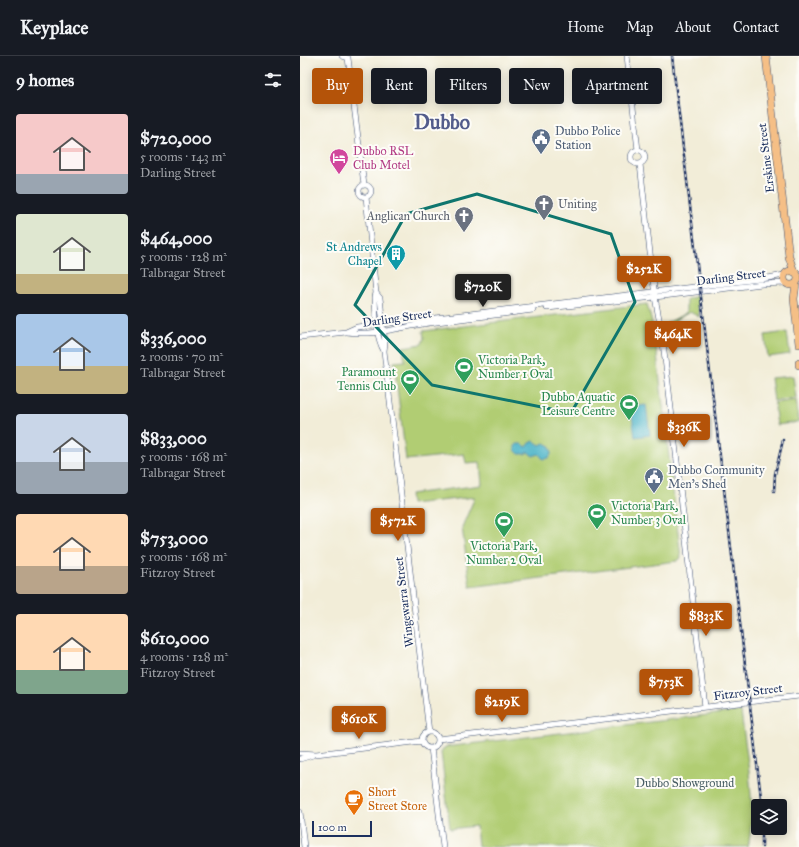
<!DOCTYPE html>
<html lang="en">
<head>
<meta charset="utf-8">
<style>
  body { margin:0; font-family:"IM FELL Great Primer",serif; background:#20242c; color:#f1f3f6; height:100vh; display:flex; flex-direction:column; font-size:15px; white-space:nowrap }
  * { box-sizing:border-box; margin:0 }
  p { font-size:13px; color:#9ea1a6 }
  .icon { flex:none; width:22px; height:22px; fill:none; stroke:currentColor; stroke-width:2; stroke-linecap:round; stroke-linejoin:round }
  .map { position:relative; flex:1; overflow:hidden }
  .panel { display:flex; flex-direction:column; background:#171b24; width:300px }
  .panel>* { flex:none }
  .banner { position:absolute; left:12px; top:12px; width:380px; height:36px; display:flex; gap:8px }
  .controls { position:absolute; left:451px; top:743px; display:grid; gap:8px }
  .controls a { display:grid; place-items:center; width:36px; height:36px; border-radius:4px; background:#171b24; box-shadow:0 2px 10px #0003; font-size:20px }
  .scale { position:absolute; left:12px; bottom:10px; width:60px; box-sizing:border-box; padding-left:4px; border:2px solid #1b2f5e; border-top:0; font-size:11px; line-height:14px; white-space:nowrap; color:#1b2f5e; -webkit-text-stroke:3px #fdfcf7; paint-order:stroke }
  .price { position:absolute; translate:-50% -34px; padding:0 9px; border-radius:4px; background:#b45309; color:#fff; font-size:13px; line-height:26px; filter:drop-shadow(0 1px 2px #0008) }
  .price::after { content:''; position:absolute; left:50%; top:24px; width:12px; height:9px; margin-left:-6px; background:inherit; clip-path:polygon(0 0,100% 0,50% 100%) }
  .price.on { background:#222; color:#fff }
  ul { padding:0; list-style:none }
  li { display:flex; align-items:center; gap:12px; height:100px; padding:0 16px }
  li span { display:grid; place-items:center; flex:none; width:112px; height:80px; border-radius:4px; color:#555 }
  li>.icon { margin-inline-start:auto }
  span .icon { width:48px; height:48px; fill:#fffc; stroke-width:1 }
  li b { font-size:17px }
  h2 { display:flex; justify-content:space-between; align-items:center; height:48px; padding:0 16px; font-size:17px }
  .chip { padding:0 14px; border-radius:4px; background:#171b24; box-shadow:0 2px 10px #0003; font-size:14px; line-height:36px }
  .chip.on { background:#b45309; color:#fff }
  header { display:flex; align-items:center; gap:24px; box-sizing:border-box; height:56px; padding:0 20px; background:#171b24; border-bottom:1px solid #363941 }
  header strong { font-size:19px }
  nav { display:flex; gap:22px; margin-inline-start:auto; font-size:14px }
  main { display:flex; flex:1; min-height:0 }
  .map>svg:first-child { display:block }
  .green { fill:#b1cd73; stroke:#667e68 }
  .water { fill:#4ab3c8; stroke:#327193 }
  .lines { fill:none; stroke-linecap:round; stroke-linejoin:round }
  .minor-casing { stroke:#3b4c70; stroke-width:6 }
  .highway-casing { stroke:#3b4c70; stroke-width:8 }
  .minor { stroke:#fff; stroke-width:5 }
  .highway { stroke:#f5bf86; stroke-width:7 }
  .rail-casing { stroke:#1b2f5e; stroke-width:2.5 }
  .rail { stroke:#fdfcf7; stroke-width:1; stroke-dasharray:3; stroke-linecap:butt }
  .marked { fill:none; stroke:#0f766e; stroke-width:3; stroke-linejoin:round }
  .labels { text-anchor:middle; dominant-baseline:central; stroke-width:4; stroke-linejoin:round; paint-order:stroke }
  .service-label { font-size:12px; fill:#4e5e75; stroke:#fdfcf7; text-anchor:start }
  .hotel-label { font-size:12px; fill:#b23c85; stroke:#fdfcf7; text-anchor:start }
  .street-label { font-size:12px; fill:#1b2f5e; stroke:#fdfcf7 }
  .worship-label { font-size:12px; fill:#5b616d; stroke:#fdfcf7; text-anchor:start }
  .culture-label { font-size:12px; fill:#0d838f; stroke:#fdfcf7; text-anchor:end }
  .leisure-label { font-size:12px; fill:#27864d; stroke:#fdfcf7; text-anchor:start }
  .park-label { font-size:12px; fill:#485e64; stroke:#fdfcf7 }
  .food-label { font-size:12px; fill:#c56008; stroke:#fdfcf7; text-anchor:start }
  .town-label { font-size:20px; font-weight:bold; fill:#535c8b; stroke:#fdfcf7 }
</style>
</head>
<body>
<header>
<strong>Keyplace</strong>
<nav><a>Home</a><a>Map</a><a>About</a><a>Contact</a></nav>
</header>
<main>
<section class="panel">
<h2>9 homes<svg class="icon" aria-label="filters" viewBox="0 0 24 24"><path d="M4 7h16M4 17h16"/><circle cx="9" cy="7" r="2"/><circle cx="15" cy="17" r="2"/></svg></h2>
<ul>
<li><span style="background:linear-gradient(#f6c9c9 75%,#9aa5b1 0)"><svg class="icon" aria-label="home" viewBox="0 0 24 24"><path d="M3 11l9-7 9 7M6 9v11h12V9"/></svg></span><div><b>$720,000</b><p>5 rooms · 143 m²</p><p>Darling Street</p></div></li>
<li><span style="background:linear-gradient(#dfe7d0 75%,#c2b280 0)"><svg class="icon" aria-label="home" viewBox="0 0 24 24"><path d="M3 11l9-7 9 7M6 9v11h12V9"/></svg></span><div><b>$464,000</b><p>5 rooms · 128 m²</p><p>Talbragar Street</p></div></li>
<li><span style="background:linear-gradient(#a9c7e8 65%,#c2b280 0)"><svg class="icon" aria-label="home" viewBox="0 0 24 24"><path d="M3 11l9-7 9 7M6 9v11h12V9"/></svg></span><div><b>$336,000</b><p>2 rooms · 70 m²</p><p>Talbragar Street</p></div></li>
<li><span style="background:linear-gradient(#c9d6e8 60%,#9aa5b1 0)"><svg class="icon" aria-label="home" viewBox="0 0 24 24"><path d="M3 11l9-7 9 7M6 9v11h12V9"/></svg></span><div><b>$833,000</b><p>5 rooms · 168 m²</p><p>Talbragar Street</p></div></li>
<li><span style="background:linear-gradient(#ffd9b3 65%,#b9a48a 0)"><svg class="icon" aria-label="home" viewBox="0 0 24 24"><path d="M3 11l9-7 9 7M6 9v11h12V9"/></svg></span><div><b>$753,000</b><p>5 rooms · 168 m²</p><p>Fitzroy Street</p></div></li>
<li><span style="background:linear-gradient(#ffd9b3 70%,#7fa58c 0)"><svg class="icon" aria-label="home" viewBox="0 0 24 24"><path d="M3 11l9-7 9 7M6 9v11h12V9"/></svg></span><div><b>$610,000</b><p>4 rooms · 128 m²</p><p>Fitzroy Street</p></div></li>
</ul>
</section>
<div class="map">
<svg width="499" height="791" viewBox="0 0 499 791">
  <rect width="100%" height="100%" fill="#fdfcf7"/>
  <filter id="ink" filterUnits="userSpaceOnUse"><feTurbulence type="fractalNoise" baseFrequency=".025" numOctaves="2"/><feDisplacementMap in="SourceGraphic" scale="8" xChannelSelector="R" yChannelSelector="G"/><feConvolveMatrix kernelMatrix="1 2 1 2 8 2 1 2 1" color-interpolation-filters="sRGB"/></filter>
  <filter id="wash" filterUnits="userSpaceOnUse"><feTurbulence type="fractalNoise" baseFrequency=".012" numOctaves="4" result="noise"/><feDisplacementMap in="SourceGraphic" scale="16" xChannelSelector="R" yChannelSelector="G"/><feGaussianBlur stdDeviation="0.9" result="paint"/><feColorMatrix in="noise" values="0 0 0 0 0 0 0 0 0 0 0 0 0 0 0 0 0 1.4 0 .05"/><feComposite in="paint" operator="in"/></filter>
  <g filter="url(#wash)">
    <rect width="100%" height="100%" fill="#f2edd8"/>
    <path class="green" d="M 397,240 L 399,261 L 390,256 L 375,264 L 376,270 L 379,271 L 379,274 L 368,276 L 367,267 L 386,257 L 386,243 Z
      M 347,248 L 354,274 L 381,502 L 377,505 L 170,531 L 162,471 L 175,441 L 111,448 L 110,438 L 182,429 L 180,406 L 166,407 L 164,398 L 106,404 L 94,306 L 105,305 L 103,291 L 122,288 L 124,282 L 123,275 Z
      M 487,276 L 490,298 L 468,301 L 465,279 Z
      M 493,320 L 496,342 L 474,345 L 471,322 Z
      M 496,344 L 499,366 L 477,369 L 474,347 Z
      M 441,655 C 446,698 457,749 448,791 L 178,791 L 176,770 L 150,773 L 141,696 L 145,691 Z"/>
    <path class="water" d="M 346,349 L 350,379 L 335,381 L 331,351 Z
      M 234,385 L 240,389 L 244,387 L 249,389 L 252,396 L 249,402 L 243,403 L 239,398 L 233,400 L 228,396 L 225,398 L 219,398 L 215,394 L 215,390 L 217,388 L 222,388 L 227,391 L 230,387 Z"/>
  </g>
  <g filter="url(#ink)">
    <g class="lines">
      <g class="minor-casing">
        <path id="minor" d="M 42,0 L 48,2
          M 327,0 L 338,94
          M 48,2 L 64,129
          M331 101a7 7 0 1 1 14 0a7 7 0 1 1-14 0Z
          M 340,108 L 355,241 L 362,279 L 369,335 L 405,651
          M59 135a6 6 0 1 1 12 0a6 6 0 1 1-12 0Z
          M 66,141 L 76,237 L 75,241 C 76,258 75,279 84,295
          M 76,237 L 80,242 L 85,287 L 84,295 L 129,676
          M 247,252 L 355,241 L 462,228 L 485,227
          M 47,276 C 72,280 99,272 123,268 C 160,263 197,259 233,254
          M 0,281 L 46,276 L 57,271 L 72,269 L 153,260 L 468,222 L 484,219
          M122 684a8 8 0 1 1 16 0a8 8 0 1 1-16 0Z
          M 138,683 L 499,640
          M 131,692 L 143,791
          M 0,697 L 16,698 L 122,685
          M 0,703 L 13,699
          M 0,756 L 4,791"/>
      </g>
      <g class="highway-casing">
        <path id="highway" d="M 466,0 L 489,201 L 494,216
          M484 222a7 7 0 1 1 14 0a7 7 0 1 1-14 0Z
          M 496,228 L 494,243 L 499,288
          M 499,307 L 499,309"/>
      </g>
      <use href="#minor" class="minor"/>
      <use href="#highway" class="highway"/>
      <g class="rail-casing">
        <path id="rail" d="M 372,0 L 462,750
          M 474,435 L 475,418 L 483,384
          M 462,791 L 462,772"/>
      </g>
      <use href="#rail" class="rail"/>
    </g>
  </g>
  <path class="marked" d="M 177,138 L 311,178 L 335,246 L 271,357 L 132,329 L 55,249 L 106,158 Z"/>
  <defs>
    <g id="civic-pin" transform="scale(1)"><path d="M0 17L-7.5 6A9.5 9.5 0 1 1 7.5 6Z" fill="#5c6f8a" stroke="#fdfcf7"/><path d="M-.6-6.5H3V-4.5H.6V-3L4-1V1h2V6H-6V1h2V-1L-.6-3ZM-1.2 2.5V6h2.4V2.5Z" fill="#fff"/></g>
    <g id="hotel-pin" transform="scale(1)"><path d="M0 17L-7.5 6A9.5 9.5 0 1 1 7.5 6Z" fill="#d1479c" stroke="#fdfcf7"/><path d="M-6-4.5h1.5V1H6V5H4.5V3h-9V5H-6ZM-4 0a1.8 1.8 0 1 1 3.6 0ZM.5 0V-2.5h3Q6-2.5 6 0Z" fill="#fff"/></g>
    <g id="church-pin" transform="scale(1)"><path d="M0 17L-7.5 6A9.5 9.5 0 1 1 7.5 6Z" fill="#6b7280" stroke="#fdfcf7"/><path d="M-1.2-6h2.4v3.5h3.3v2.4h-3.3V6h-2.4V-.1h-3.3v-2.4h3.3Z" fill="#fff"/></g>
    <g id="building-pin" transform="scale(1)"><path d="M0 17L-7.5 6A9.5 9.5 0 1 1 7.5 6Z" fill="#0f9aa8" stroke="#fdfcf7"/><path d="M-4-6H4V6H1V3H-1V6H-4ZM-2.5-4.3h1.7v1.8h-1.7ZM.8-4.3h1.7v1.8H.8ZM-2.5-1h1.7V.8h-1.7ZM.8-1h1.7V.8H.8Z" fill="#fff"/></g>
    <g id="stadium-pin" transform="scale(1)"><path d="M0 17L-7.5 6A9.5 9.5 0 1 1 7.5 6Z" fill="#2e9e5b" stroke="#fdfcf7"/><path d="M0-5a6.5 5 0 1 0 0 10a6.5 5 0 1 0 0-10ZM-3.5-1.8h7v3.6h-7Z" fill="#fff"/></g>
    <g id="cafe-pin" transform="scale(1)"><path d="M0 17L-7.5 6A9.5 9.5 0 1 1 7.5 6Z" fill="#e8710a" stroke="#fdfcf7"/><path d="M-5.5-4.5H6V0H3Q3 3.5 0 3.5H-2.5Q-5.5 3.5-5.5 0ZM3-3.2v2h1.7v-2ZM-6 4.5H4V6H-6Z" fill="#fff"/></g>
  </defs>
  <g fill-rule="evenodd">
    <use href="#civic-pin" x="241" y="82"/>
    <use href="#hotel-pin" x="39" y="102"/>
    <use href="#church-pin" x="244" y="148"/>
    <use href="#church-pin" x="164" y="160"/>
    <use href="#building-pin" x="96" y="198"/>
    <use href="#stadium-pin" x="164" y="311"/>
    <use href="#stadium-pin" x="110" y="323"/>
    <use href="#stadium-pin" x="329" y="348"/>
    <use href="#civic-pin" x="354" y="421"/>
    <use href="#stadium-pin" x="297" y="457"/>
    <use href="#stadium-pin" x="204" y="465"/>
    <use href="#cafe-pin" x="54" y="743"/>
  </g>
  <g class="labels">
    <g class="service-label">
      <text x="255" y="75">Dubbo Police<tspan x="255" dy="14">Station</tspan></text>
      <text x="368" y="414">Dubbo Community<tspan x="368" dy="14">Men's Shed</tspan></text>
    </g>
    <g class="hotel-label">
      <text x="53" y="95">Dubbo RSL<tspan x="53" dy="14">Club Motel</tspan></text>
    </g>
    <g class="street-label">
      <text transform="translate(466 102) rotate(-97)">Erskine Street</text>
      <text transform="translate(431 221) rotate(-7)">Darling Street</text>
      <text transform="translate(97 262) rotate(-8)">Darling Street</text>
      <text transform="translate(104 546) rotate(-97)">Wingewarra Street</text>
      <text transform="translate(448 636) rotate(-7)">Fitzroy Street</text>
    </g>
    <g class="worship-label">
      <text x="258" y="148">Uniting</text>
      <text x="150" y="160" text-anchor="end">Anglican Church</text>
    </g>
    <g class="culture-label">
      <text x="82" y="191">St Andrews<tspan x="82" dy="14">Chapel</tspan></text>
    </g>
    <g class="leisure-label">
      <text x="178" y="304">Victoria Park,<tspan x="178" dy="14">Number 1 Oval</tspan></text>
      <text x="96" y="316" text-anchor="end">Paramount<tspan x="96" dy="14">Tennis Club</tspan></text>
      <text x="315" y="341" text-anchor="end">Dubbo Aquatic<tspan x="315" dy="14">Leisure Centre</tspan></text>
      <text x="311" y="450">Victoria Park,<tspan x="311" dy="14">Number 3 Oval</tspan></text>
      <text x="204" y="490" text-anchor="middle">Victoria Park,<tspan x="204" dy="14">Number 2 Oval</tspan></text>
    </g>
    <g class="park-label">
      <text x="385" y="727">Dubbo Showground</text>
    </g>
    <g class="food-label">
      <text x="68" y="736">Short<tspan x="68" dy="14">Street Store</tspan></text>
    </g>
    <g class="town-label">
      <text x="142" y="66">Dubbo</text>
    </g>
  </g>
</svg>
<div class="controls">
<a><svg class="icon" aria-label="layers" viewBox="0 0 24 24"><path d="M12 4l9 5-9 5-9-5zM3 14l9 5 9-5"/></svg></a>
</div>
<div class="scale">100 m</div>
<b class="price" style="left:344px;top:234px">$252K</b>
<b class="price on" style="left:183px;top:252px">$720K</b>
<b class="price" style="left:373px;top:299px">$464K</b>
<b class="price" style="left:384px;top:392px">$336K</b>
<b class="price" style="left:98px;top:486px">$572K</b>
<b class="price" style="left:406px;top:581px">$833K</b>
<b class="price" style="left:366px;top:647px">$753K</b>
<b class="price" style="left:202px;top:667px">$219K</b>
<b class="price" style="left:59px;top:684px">$610K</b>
<div class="banner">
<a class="chip on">Buy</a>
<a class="chip">Rent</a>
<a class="chip">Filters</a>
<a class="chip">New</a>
<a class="chip">Apartment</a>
</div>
</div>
</main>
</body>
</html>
